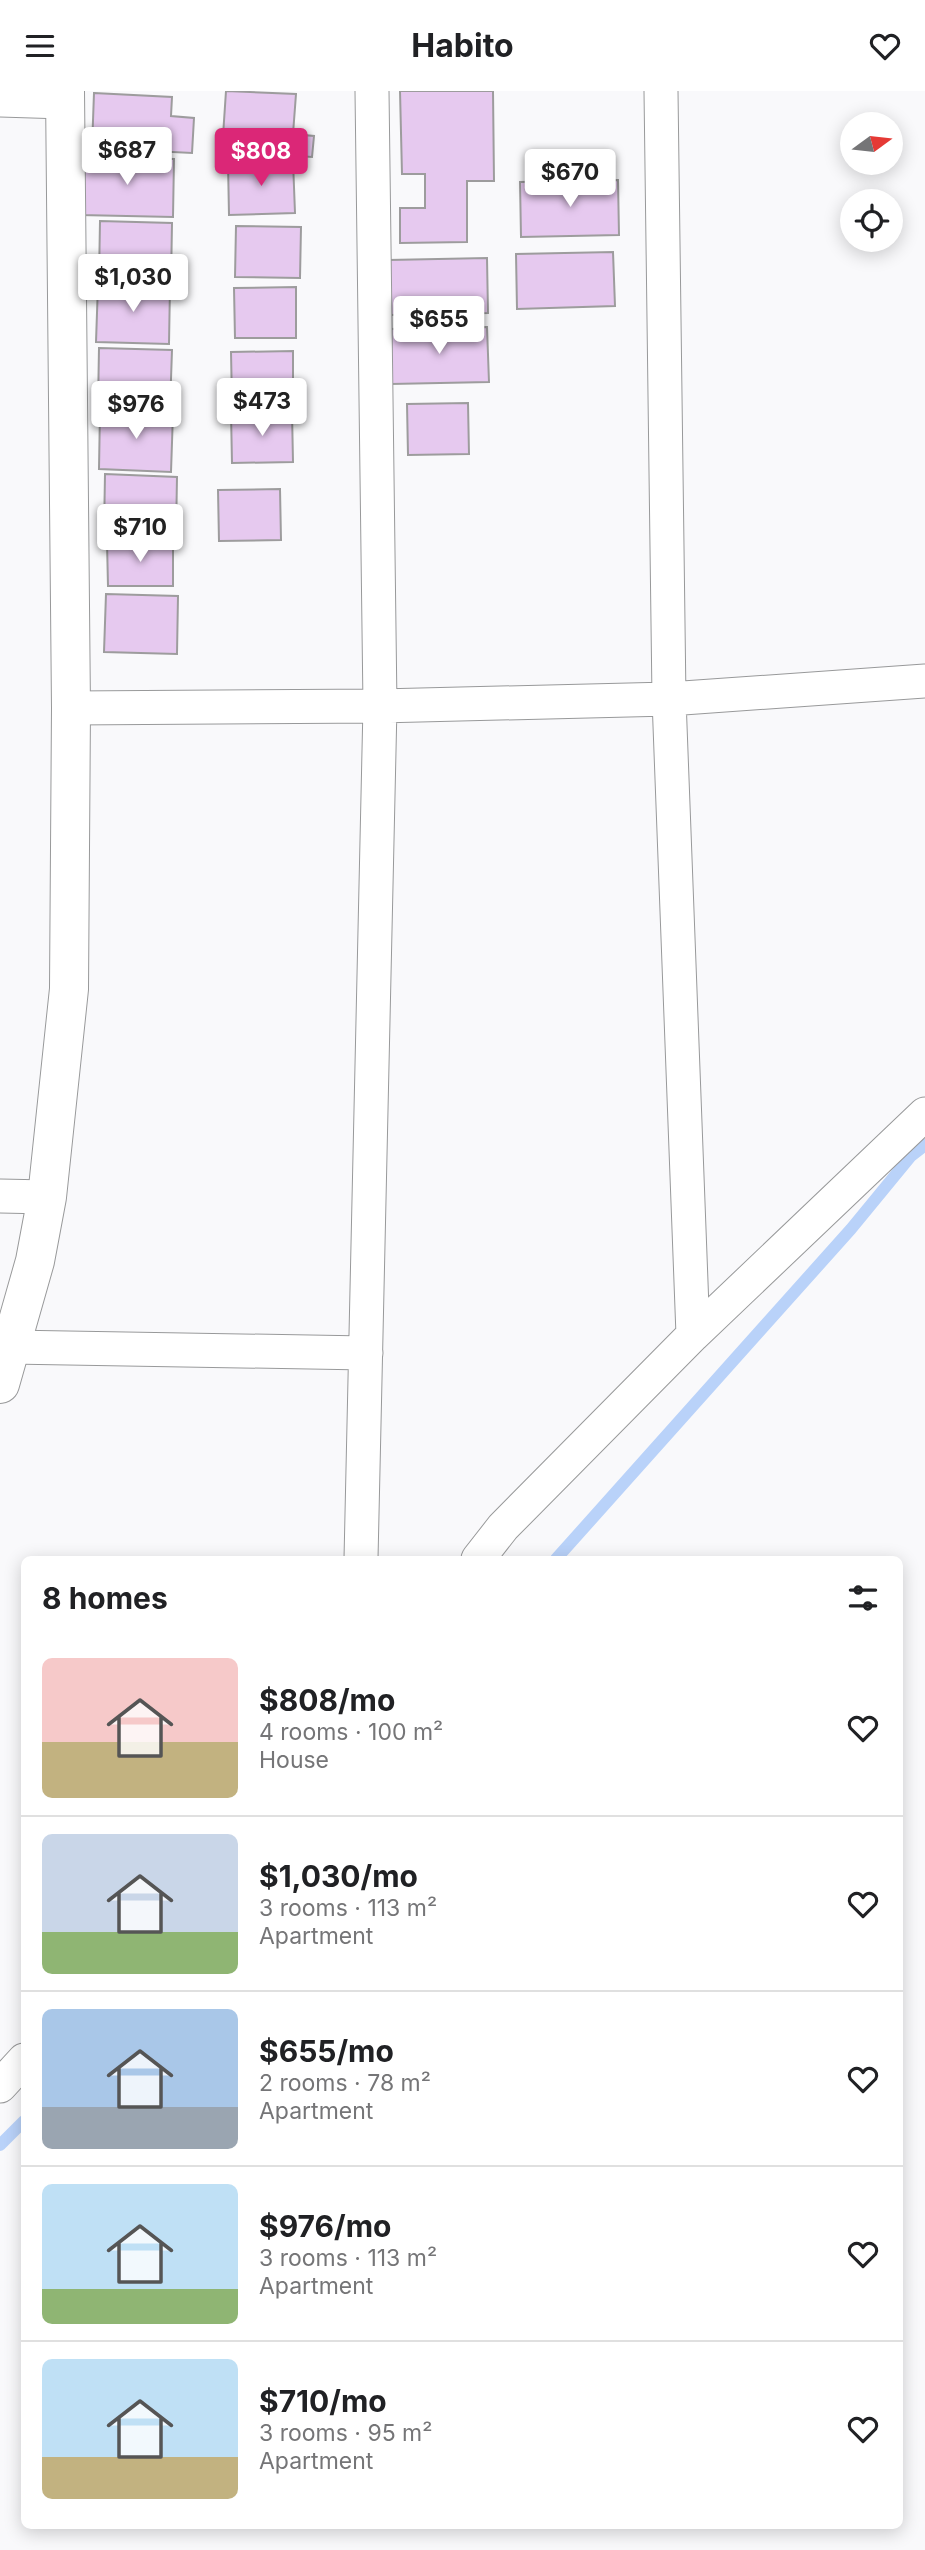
<!DOCTYPE html>
<html lang="en">
<head>
<meta charset="utf-8">
<style>
  body { margin:0; font-family:Inter,sans-serif; background:#f2f2f2; color:#202124; height:100vh; display:flex; flex-direction:column; font-size:26px; white-space:nowrap }
  * { box-sizing:border-box; margin:0 }
  p { font-size:23px; color:#757577 }
  .icon { flex:none; width:38px; height:38px; fill:none; stroke:currentColor; stroke-width:2; stroke-linecap:round; stroke-linejoin:round }
  .map { position:relative; flex:1; overflow:hidden }
  .panel { position:absolute; left:21px; top:1465px; width:882px; height:973px; display:flex; flex-direction:column; background:#fff; border-radius:10px; box-shadow:0 4px 18px #0003 }
  .panel>* { flex:none }
  .needle { width:46px; rotate:75deg }
  .buttons { position:absolute; left:840px; top:21px; display:grid; gap:14px }
  .buttons a { display:grid; place-items:center; width:63px; height:63px; border-radius:50%; background:#fff; box-shadow:0 4px 18px #0003; font-size:35px }
  .price { position:absolute; translate:-50% -60px; padding:0 16px; border-radius:7px; background:#fff; color:#222; font-size:23px; line-height:46px; filter:drop-shadow(0 2px 4px #0008) }
  .price::after { content:''; position:absolute; left:50%; top:42px; width:21px; height:16px; margin-left:-10px; background:inherit; clip-path:polygon(0 0,100% 0,50% 100%) }
  .price.selected { background:#db2777; color:#fff }
  ul { padding:0; list-style:none }
  li { display:flex; align-items:center; gap:21px; height:175px; padding:0 21px }
  li+li { border-top:2px solid #e0e0e0 }
  li span { display:grid; place-items:center; flex:none; width:196px; height:140px; border-radius:10px; color:#555 }
  li>.icon { margin-inline-start:auto }
  span .icon { width:84px; height:84px; fill:#fffc; stroke-width:1 }
  li b { font-size:30px }
  h2 { display:flex; justify-content:space-between; align-items:center; height:84px; padding:0 21px; font-size:30px }
  header { display:flex; justify-content:space-between; align-items:center; height:91px; padding:0 21px; background:#fff; font-size:32px; font-weight:700 }
  .map>svg:first-child { display:block }
  .lines { fill:none; stroke-linecap:round; stroke-linejoin:round }
  .stream { stroke:#b9d2f9; stroke-width:12 }
  .building { fill:#e6c9ef; stroke:#9d9c9d; stroke-width:2 }
  .minor-casing { stroke:#98999a; stroke-width:35 }
  .tertiary-casing { stroke:#98999a; stroke-width:40 }
  .minor { stroke:#fff; stroke-width:33 }
  .tertiary { stroke:#fff; stroke-width:38 }
</style>
</head>
<body>
<header><svg class="icon" aria-label="menu" viewBox="0 0 24 24"><path d="M4 6h16M4 12h16M4 18h16"/></svg>Habito<svg class="icon" aria-label="heart" viewBox="0 0 24 24"><path d="M12 20l-8-8c-3-5 5-10 8-4 3-6 11-1 8 4z"/></svg></header>
<div class="map">
<svg width="925" height="2459" viewBox="0 0 925 2459">
  <rect width="100%" height="100%" fill="#f9f9fb"/>
  <g class="lines">
    <path class="stream" d="M 556,1468 L 851,1138 L 911,1065 L 925,1054
      M 0,2054 L 24,2030"/>
  </g>
  <path class="building" d="M 226,0 L 296,3 L 293,43 L 314,45 L 312,66 L 222,60 Z
    M 400,0 L 493,0 L 494,90 L 467,90 L 467,151 L 400,152 L 400,117 L 425,117 L 425,83 L 402,83 Z
    M 94,2 L 172,6 L 171,25 L 194,27 L 192,62 L 92,57 Z
    M 81,66 L 174,68 L 173,126 L 80,124 Z
    M 293,70 L 295,122 L 229,124 L 228,72 Z
    M 618,89 L 619,144 L 521,146 L 520,91 Z
    M 100,130 L 172,132 L 171,191 L 99,188 Z
    M 236,135 L 301,136 L 300,187 L 235,186 Z
    M 613,161 L 615,215 L 517,218 L 516,163 Z
    M 487,167 L 488,222 L 390,224 L 389,169 Z
    M 98,193 L 170,195 L 169,253 L 96,251 Z
    M 296,196 L 296,247 L 235,247 L 234,197 Z
    M 487,236 L 489,291 L 391,293 L 390,238 Z
    M 99,257 L 172,259 L 170,317 L 98,315 Z
    M 293,260 L 293,310 L 232,311 L 231,261 Z
    M 468,312 L 469,363 L 408,364 L 407,313 Z
    M 100,320 L 173,322 L 171,381 L 99,378 Z
    M 292,321 L 293,371 L 232,372 L 231,322 Z
    M 105,383 L 177,386 L 176,444 L 104,442 Z
    M 280,398 L 281,449 L 219,450 L 218,399 Z
    M 107,451 L 173,451 L 173,495 L 108,495 Z
    M 106,503 L 178,505 L 177,563 L 104,561 Z"/>
  <g class="lines">
    <g class="minor-casing">
      <path id="minor" d="M 661,0 L 669,608 L 693,1244
        M 0,9 L 64,11
        M 71,617 L 380,615 L 669,608 L 925,590
        M 0,1105 L 47,1106
        M 10,1256 L 366,1262
        M 361,1468 L 380,615 L 372,0
        M 478,1468 L 503,1436 L 693,1244 L 925,1023
        M 0,1995 L 24,1969"/>
    </g>
    <g class="tertiary-casing">
      <path id="tertiary" d="M 0,1293 L 35,1170 L 47,1106 L 69,898 L 71,617 L 65,0"/>
    </g>
    <use href="#minor" class="minor"/>
    <use href="#tertiary" class="tertiary"/>
  </g>
</svg>
<div class="buttons">
<a><svg class="needle" viewBox="-14 -14 28 28"><path d="M0-13l5 13h-10z" fill="#e53935"/><path d="M0 13l5-13h-10z" fill="#757577"/></svg></a>
<a><svg class="icon" aria-label="locate" viewBox="0 0 24 24"><circle cx="12" cy="12" r="6"/><path d="M12 2v4M12 18v4M2 12h4M18 12h4"/></svg></a>
</div>
<b class="price" style="left:127px;top:96px">$687</b>
<b class="price selected" style="left:261px;top:97px">$808</b>
<b class="price" style="left:570px;top:118px">$670</b>
<b class="price" style="left:133px;top:223px">$1,030</b>
<b class="price" style="left:439px;top:265px">$655</b>
<b class="price" style="left:262px;top:347px">$473</b>
<b class="price" style="left:136px;top:350px">$976</b>
<b class="price" style="left:140px;top:473px">$710</b>
<section class="panel">
<h2>8 homes<svg class="icon" aria-label="filters" viewBox="0 0 24 24"><path d="M4 7h16M4 17h16"/><circle cx="9" cy="7" r="2"/><circle cx="15" cy="17" r="2"/></svg></h2>
<ul>
<li><span style="background:linear-gradient(#f6c9c9 60%,#c2b280 0)"><svg class="icon" aria-label="home" viewBox="0 0 24 24"><path d="M3 11l9-7 9 7M6 9v11h12V9"/></svg></span><div><b>$808/mo</b><p>4 rooms · 100 m²</p><p>House</p></div><svg class="icon" aria-label="heart" viewBox="0 0 24 24"><path d="M12 20l-8-8c-3-5 5-10 8-4 3-6 11-1 8 4z"/></svg></li>
<li><span style="background:linear-gradient(#c9d6e8 70%,#8fb573 0)"><svg class="icon" aria-label="home" viewBox="0 0 24 24"><path d="M3 11l9-7 9 7M6 9v11h12V9"/></svg></span><div><b>$1,030/mo</b><p>3 rooms · 113 m²</p><p>Apartment</p></div><svg class="icon" aria-label="heart" viewBox="0 0 24 24"><path d="M12 20l-8-8c-3-5 5-10 8-4 3-6 11-1 8 4z"/></svg></li>
<li><span style="background:linear-gradient(#a9c7e8 70%,#9aa5b1 0)"><svg class="icon" aria-label="home" viewBox="0 0 24 24"><path d="M3 11l9-7 9 7M6 9v11h12V9"/></svg></span><div><b>$655/mo</b><p>2 rooms · 78 m²</p><p>Apartment</p></div><svg class="icon" aria-label="heart" viewBox="0 0 24 24"><path d="M12 20l-8-8c-3-5 5-10 8-4 3-6 11-1 8 4z"/></svg></li>
<li><span style="background:linear-gradient(#bfe0f5 75%,#8fb573 0)"><svg class="icon" aria-label="home" viewBox="0 0 24 24"><path d="M3 11l9-7 9 7M6 9v11h12V9"/></svg></span><div><b>$976/mo</b><p>3 rooms · 113 m²</p><p>Apartment</p></div><svg class="icon" aria-label="heart" viewBox="0 0 24 24"><path d="M12 20l-8-8c-3-5 5-10 8-4 3-6 11-1 8 4z"/></svg></li>
<li><span style="background:linear-gradient(#bfe0f5 70%,#c2b280 0)"><svg class="icon" aria-label="home" viewBox="0 0 24 24"><path d="M3 11l9-7 9 7M6 9v11h12V9"/></svg></span><div><b>$710/mo</b><p>3 rooms · 95 m²</p><p>Apartment</p></div><svg class="icon" aria-label="heart" viewBox="0 0 24 24"><path d="M12 20l-8-8c-3-5 5-10 8-4 3-6 11-1 8 4z"/></svg></li>
</ul>
</section>
</div>
</body>
</html>
